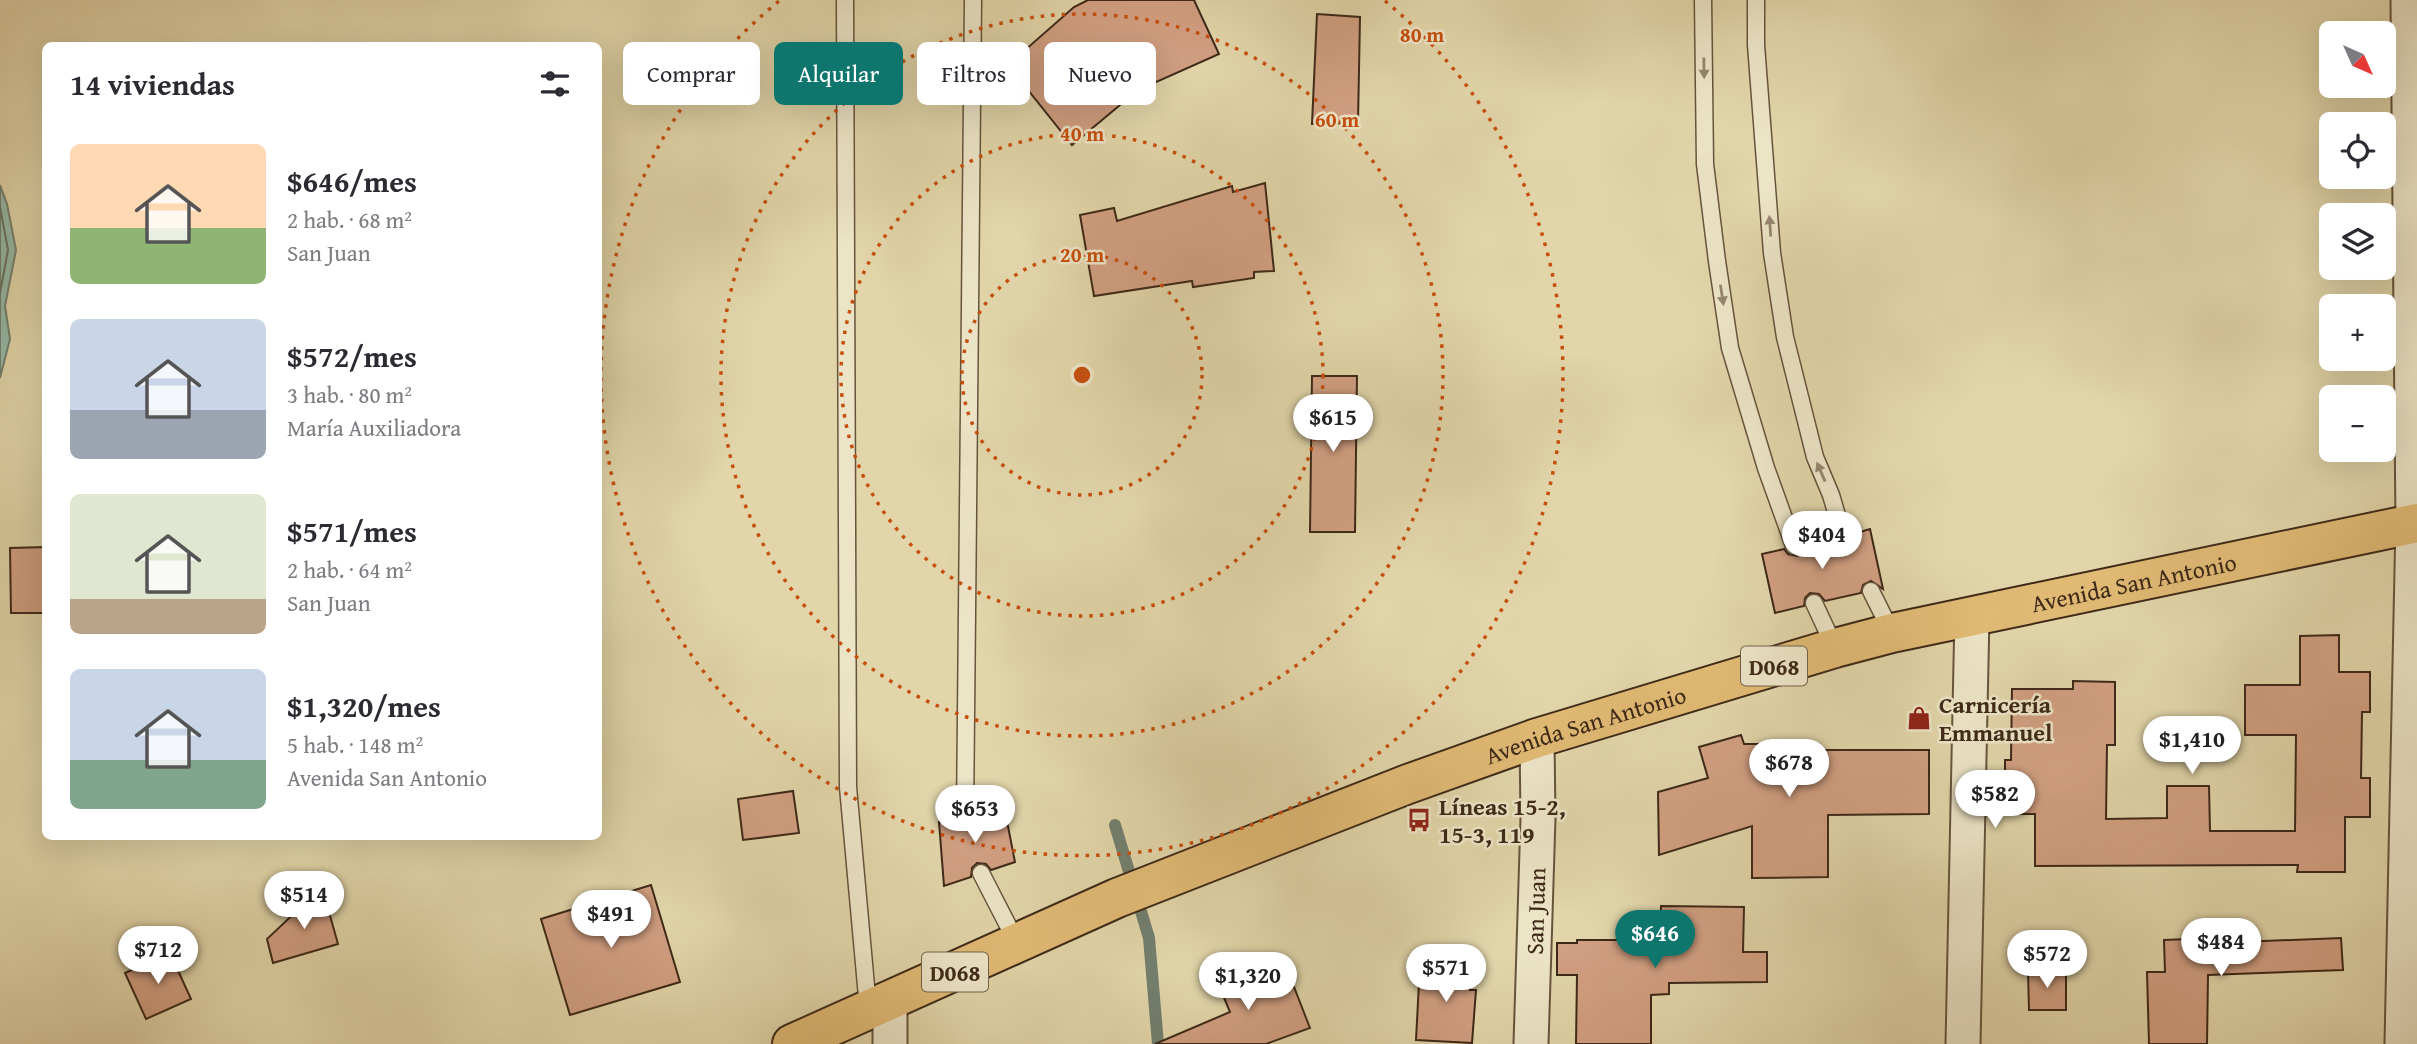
<!DOCTYPE html>
<html lang="es">
<head>
<meta charset="utf-8">
<style>
  body { margin:0; font-family:"Gentium Book Plus",serif; background:#f7f7f7; color:#2b2b33; height:100vh; display:flex; flex-direction:column; font-size:26px; white-space:nowrap }
  * { box-sizing:border-box; margin:0 }
  p { font-size:23px; color:#7c7c81 }
  .icon { flex:none; width:38px; height:38px; fill:none; stroke:currentColor; stroke-width:2; stroke-linecap:round; stroke-linejoin:round }
  .map { position:relative; flex:1; overflow:hidden }
  .details { position:absolute; left:42px; top:42px; width:560px; height:798px; display:flex; flex-direction:column; background:#fff; border-radius:10px; box-shadow:0 7px 28px #0002 }
  .details>* { flex:none }
  .top-card { position:absolute; left:623px; top:42px; width:665px; height:63px; display:flex; gap:14px }
  .needle { width:46px; rotate:135deg }
  .tools { position:absolute; left:2319px; top:21px; display:grid; gap:14px }
  .tools a { display:grid; place-items:center; width:77px; height:77px; border-radius:10px; background:#fff; box-shadow:0 7px 28px #0002; font-size:35px }
  .price { position:absolute; translate:-50% -60px; padding:0 16px; border-radius:24px; background:#fff; color:#222; font-size:23px; line-height:46px; filter:drop-shadow(0 2px 4px #0008) }
  .price::after { content:''; position:absolute; left:50%; top:42px; width:21px; height:16px; margin-left:-10px; background:inherit; clip-path:polygon(0 0,100% 0,50% 100%) }
  .price.current { background:#0f766e; color:#fff }
  ul { padding:0; list-style:none }
  li { display:flex; align-items:center; gap:21px; height:175px; padding:0 28px }
  li span { display:grid; place-items:center; flex:none; width:196px; height:140px; border-radius:10px; color:#555 }
  li>.icon { margin-inline-start:auto }
  span .icon { width:84px; height:84px; fill:#fffc; stroke-width:1 }
  li b { font-size:30px }
  h2 { display:flex; justify-content:space-between; align-items:center; height:84px; padding:0 28px; font-size:30px }
  .tag { padding:0 24px; border-radius:10px; background:#fff; box-shadow:0 7px 28px #0002; font-size:24px; line-height:63px }
  .tag.current { background:#0f766e; color:#fff }
  .map>svg:first-child { display:block }
  .water { fill:#94b9a7; stroke:#727f6e; stroke-width:2 }
  .lines { fill:none; stroke-linecap:round; stroke-linejoin:round }
  .shore { stroke:#697160; stroke-width:2 }
  .stream { stroke:#727f6e; stroke-width:12 }
  .building { fill:#d19f81; stroke:#3e2918; stroke-width:2 }
  .service-casing { stroke:#67543c; stroke-width:19 }
  .minor-casing { stroke:#67543c; stroke-width:37 }
  .primary-casing { stroke:#3e2918; stroke-width:42 }
  .service { stroke:#ece4c7; stroke-width:16 }
  .minor { stroke:#ece4c7; stroke-width:33 }
  .primary { stroke:#e0ba74; stroke-width:38 }
  .oneway { fill:#958670 }
  .ring { fill:none; stroke:#c64f0e; stroke-width:3.5; stroke-dasharray:3.5 7 }
  .labels { text-anchor:middle; dominant-baseline:central; stroke-width:5; stroke-linejoin:round; paint-order:stroke }
  .shield { fill:#ece4c7; stroke:#72614c; stroke-width:2 }
  .shield-label { font-size:23px; font-weight:bold; fill:#3e2918 }
  .street-label { font-size:24px; fill:#3e2918; stroke:#ece4c7 }
  .poi-label { font-size:24px; font-weight:bold; fill:#3e2918; stroke:#ece4c7; text-anchor:start }
  .centre { fill:#c64f0e; stroke:#ece4c7; stroke-width:3.5 }
  .ring-label { font-size:21px; text-anchor:middle; font-weight:bold; fill:#c64f0e; stroke:#ece4c7; stroke-width:5; stroke-linejoin:round; paint-order:stroke }
</style>
</head>
<body>
<div class="map">
<svg width="2417" height="1044" viewBox="0 0 2417 1044">
  <rect width="100%" height="100%" fill="#e1d5a9"/>
  <filter id="stains"><feTurbulence type="fractalNoise" baseFrequency=".00286" numOctaves="4"/><feColorMatrix values="0 0 0 0 .2 0 0 0 0 .09 0 0 0 0 .02 0 0 0 .5 -.17"/></filter>
  <radialGradient id="worn" r=".72"><stop offset=".6" stop-color="#630" stop-opacity="0"/><stop offset="1" stop-color="#630" stop-opacity=".3"/></radialGradient>
  <path class="water" d="M 0,185 L 7,204 L 16,250 L 5,306 L 10,339 L 0,378 Z"/>
  <g class="lines">
    <path class="shore" d="M 0,207 L 8,250 L 0,293"/>
    <path class="stream" d="M 1115,825 L 1149,938 L 1158,1044"/>
  </g>
  <path class="building" d="M 1088,0 L 1194,0 L 1219,54 L 1138,90 L 1072,145 L 1008,65 L 1074,7 Z
    M 1317,14 L 1360,17 L 1358,123 L 1312,124 Z
    M 1265,183 L 1274,271 L 1254,272 L 1254,278 L 1193,287 L 1192,281 L 1094,296 L 1080,215 L 1114,208 L 1117,221 L 1232,186 L 1233,192 Z
    M 1312,376 L 1357,376 L 1355,532 L 1310,532 Z
    M 1870,529 L 1883,589 L 1871,581 L 1863,585 L 1861,593 L 1825,601 L 1819,594 L 1810,593 L 1805,598 L 1804,606 L 1775,613 L 1762,554 L 1784,549 L 1788,554 L 1797,556 L 1802,552 L 1804,544 L 1833,538 L 1836,544 L 1845,546 L 1851,543 L 1853,534 Z
    M 46,547 L 46,613 L 11,613 L 10,548 Z
    M 2339,635 L 2339,672 L 2370,672 L 2370,712 L 2362,712 L 2361,778 L 2370,778 L 2370,817 L 2345,817 L 2345,872 L 2297,872 L 2298,865 L 2035,866 L 2035,814 L 2005,814 L 2005,760 L 2011,760 L 2012,689 L 2073,689 L 2073,681 L 2115,682 L 2115,745 L 2107,745 L 2106,819 L 2167,818 L 2167,786 L 2209,786 L 2210,831 L 2295,831 L 2296,735 L 2245,735 L 2245,685 L 2300,685 L 2300,636 Z
    M 1741,735 L 1744,744 L 1819,744 L 1819,750 L 1929,750 L 1929,814 L 1828,815 L 1828,877 L 1752,878 L 1752,826 L 1659,855 L 1658,792 L 1708,778 L 1699,747 Z
    M 793,791 L 799,833 L 743,840 L 738,799 Z
    M 1004,806 L 1015,862 L 991,870 L 986,864 L 977,863 L 972,868 L 971,877 L 944,886 L 939,822 L 955,818 L 959,825 L 966,826 L 974,822 L 976,813 Z
    M 651,885 L 680,982 L 570,1015 L 541,919 Z
    M 322,887 L 338,944 L 273,963 L 267,939 Z
    M 1661,906 L 1744,907 L 1743,952 L 1767,952 L 1767,982 L 1669,983 L 1669,994 L 1651,995 L 1651,1044 L 1576,1044 L 1577,975 L 1557,975 L 1557,943 L 1577,943 L 1577,940 L 1660,940 Z
    M 2213,938 L 2213,943 L 2341,938 L 2343,970 L 2208,975 L 2207,1044 L 2149,1044 L 2147,972 L 2165,972 L 2164,940 Z
    M 170,953 L 191,999 L 146,1019 L 125,973 Z
    M 1255,958 L 1271,996 L 1294,987 L 1310,1028 L 1266,1044 L 1155,1044 L 1230,1012 L 1215,976 Z
    M 1420,964 L 1471,966 L 1470,990 L 1476,990 L 1472,1043 L 1416,1040 Z
    M 2028,971 L 2066,971 L 2066,1010 L 2029,1010 Z"/>
  <g class="lines">
    <g class="service-casing">
      <path id="service" d="M 845,0 L 848,787 L 868,1008
        M 1703,0 L 1705,164 L 1717,261 L 1730,348 L 1766,468 L 1794,546
        M 1756,0 L 1756,45 L 1772,253 L 1785,337 L 1815,457 L 1831,495 L 1843,536
        M 1871,591 L 1892,633
        M 1814,603 L 1835,648
        M 965,816 L 973,0
        M 981,873 L 1017,943"/>
    </g>
    <g class="minor-casing">
      <g id="minor">
        <path d="M 890,1044 L 890,1001"/>
        <path id="s1" d="M 1531,1044 L 1538,818 L 1537,738"/>
        <path d="M 1963,1044 L 1972,615"/>
        <path d="M 2402,1044 L 2413,523 L 2408,0"/>
      </g>
    </g>
    <g class="primary-casing">
      <g id="primary">
        <path id="s2" d="M 792,1044 L 1117,898 L 1408,784 L 1537,738 L 1835,648 L 1892,633 L 2417,523"/>
      </g>
    </g>
    <use href="#service" class="service"/>
    <use href="#minor" class="minor"/>
    <use href="#primary" class="primary"/>
  </g>
  <defs><path id="oneway-solid" d="M-6-.8H1V-3.2L6.5 0L1 3.2V.8H-6Z" transform="scale(1.75)"/></defs>
  <g class="oneway">
    <use href="#oneway-solid" transform="translate(1704 68) rotate(89)"/>
    <use href="#oneway-solid" transform="translate(1770 226) rotate(-94)"/>
    <use href="#oneway-solid" transform="translate(1722 295) rotate(81)"/>
    <use href="#oneway-solid" transform="translate(1821 472) rotate(-113)"/>
  </g>
  <g class="ring">
    <circle cx="1082" cy="375" r="120"/>
    <circle cx="1082" cy="375" r="241"/>
    <circle cx="1082" cy="375" r="361"/>
    <path d="M1385 1A481 481 0 1 1 779 1"/>
  </g>
  <defs>
    <g id="shop-bare" transform="scale(1.89)"><path d="M-5-2.5h2.3a2.7 3.5 0 0 1 5.4 0H5L5.5 6h-11ZM-1.5-2.5h3a1.5 2.3 0 0 0-3 0Z" fill="#8f2418" stroke="#ece4c7" stroke-width="2.5" paint-order="stroke"/></g>
    <g id="bus-bare" transform="scale(1.89)"><path d="M-5-6H5V4H4V6H2V4H-2V6H-4V4H-5ZM-3.5-4V0h7V-4ZM-3.5 1.2v1.5H-2V1.2ZM2 1.2v1.5H3.5V1.2Z" fill="#8f2418" stroke="#ece4c7" stroke-width="2.5" paint-order="stroke"/></g>
  </defs>
  <g fill-rule="evenodd">
    <use href="#shop-bare" x="1919" y="718"/>
    <use href="#bus-bare" x="1419" y="820"/>
  </g>
  <g class="labels">
    <g class="shield">
      <rect x="1741" y="646.5" width="66" height="39" rx="5"/>
      <rect x="922" y="952.5" width="66" height="39" rx="5"/>
    </g>
    <g class="shield-label">
      <text x="1774" y="666">D068</text>
      <text x="955" y="972">D068</text>
    </g>
    <g class="street-label">
      <text stroke="none"><textPath href="#s2" startOffset="1423">Avenida San Antonio</textPath></text>
      <text stroke="none"><textPath href="#s2" startOffset="856">Avenida San Antonio</textPath></text>
      <text stroke="none"><textPath href="#s1" startOffset="133">San Juan</textPath></text>
    </g>
    <g class="poi-label">
      <text x="1939" y="704">Carnicería<tspan x="1939" dy="28">Emmanuel</tspan></text>
      <text x="1439" y="806">Líneas 15-2,<tspan x="1439" dy="28">15-3, 119</tspan></text>
    </g>
  </g>
  <circle cx="1082" cy="375" r="10" class="centre"/>
  <g class="ring-label">
    <text x="1422" y="42">80 m</text>
    <text x="1337" y="127">60 m</text>
    <text x="1082" y="141">40 m</text>
    <text x="1082" y="262">20 m</text>
  </g>
  <rect width="100%" height="100%" filter="url(#stains)"/>
  <rect width="100%" height="100%" fill="url(#worn)"/>
</svg>
<div class="tools">
<a><svg class="needle" viewBox="-14 -14 28 28"><path d="M0-13l5 13h-10z" fill="#e53935"/><path d="M0 13l5-13h-10z" fill="#7c7c81"/></svg></a>
<a><svg class="icon" aria-label="locate" viewBox="0 0 24 24"><circle cx="12" cy="12" r="6"/><path d="M12 2v4M12 18v4M2 12h4M18 12h4"/></svg></a>
<a><svg class="icon" aria-label="layers" viewBox="0 0 24 24"><path d="M12 4l9 5-9 5-9-5zM3 14l9 5 9-5"/></svg></a>
<a>+</a>
<a>−</a>
</div>
<b class="price" style="left:1333px;top:454px">$615</b>
<b class="price" style="left:1822px;top:571px">$404</b>
<b class="price" style="left:2192px;top:776px">$1,410</b>
<b class="price" style="left:1789px;top:799px">$678</b>
<b class="price" style="left:1995px;top:830px">$582</b>
<b class="price" style="left:975px;top:845px">$653</b>
<b class="price" style="left:304px;top:931px">$514</b>
<b class="price" style="left:611px;top:950px">$491</b>
<b class="price current" style="left:1655px;top:970px">$646</b>
<b class="price" style="left:2221px;top:978px">$484</b>
<b class="price" style="left:158px;top:986px">$712</b>
<b class="price" style="left:2047px;top:990px">$572</b>
<b class="price" style="left:1446px;top:1004px">$571</b>
<b class="price" style="left:1248px;top:1012px">$1,320</b>
<div class="top-card">
<a class="tag">Comprar</a>
<a class="tag current">Alquilar</a>
<a class="tag">Filtros</a>
<a class="tag">Nuevo</a>
</div>
<section class="details">
<h2>14 viviendas<svg class="icon" aria-label="filters" viewBox="0 0 24 24"><path d="M4 7h16M4 17h16"/><circle cx="9" cy="7" r="2"/><circle cx="15" cy="17" r="2"/></svg></h2>
<ul>
<li><span style="background:linear-gradient(#ffd9b3 60%,#8fb573 0)"><svg class="icon" aria-label="home" viewBox="0 0 24 24"><path d="M3 11l9-7 9 7M6 9v11h12V9"/></svg></span><div><b>$646/mes</b><p>2 hab. · 68 m²</p><p>San Juan</p></div></li>
<li><span style="background:linear-gradient(#c9d6e8 65%,#9aa5b1 0)"><svg class="icon" aria-label="home" viewBox="0 0 24 24"><path d="M3 11l9-7 9 7M6 9v11h12V9"/></svg></span><div><b>$572/mes</b><p>3 hab. · 80 m²</p><p>María Auxiliadora</p></div></li>
<li><span style="background:linear-gradient(#dfe7d0 75%,#b9a48a 0)"><svg class="icon" aria-label="home" viewBox="0 0 24 24"><path d="M3 11l9-7 9 7M6 9v11h12V9"/></svg></span><div><b>$571/mes</b><p>2 hab. · 64 m²</p><p>San Juan</p></div></li>
<li><span style="background:linear-gradient(#c9d6e8 65%,#7fa58c 0)"><svg class="icon" aria-label="home" viewBox="0 0 24 24"><path d="M3 11l9-7 9 7M6 9v11h12V9"/></svg></span><div><b>$1,320/mes</b><p>5 hab. · 148 m²</p><p>Avenida San Antonio</p></div></li>
</ul>
</section>
</div>
</body>
</html>
